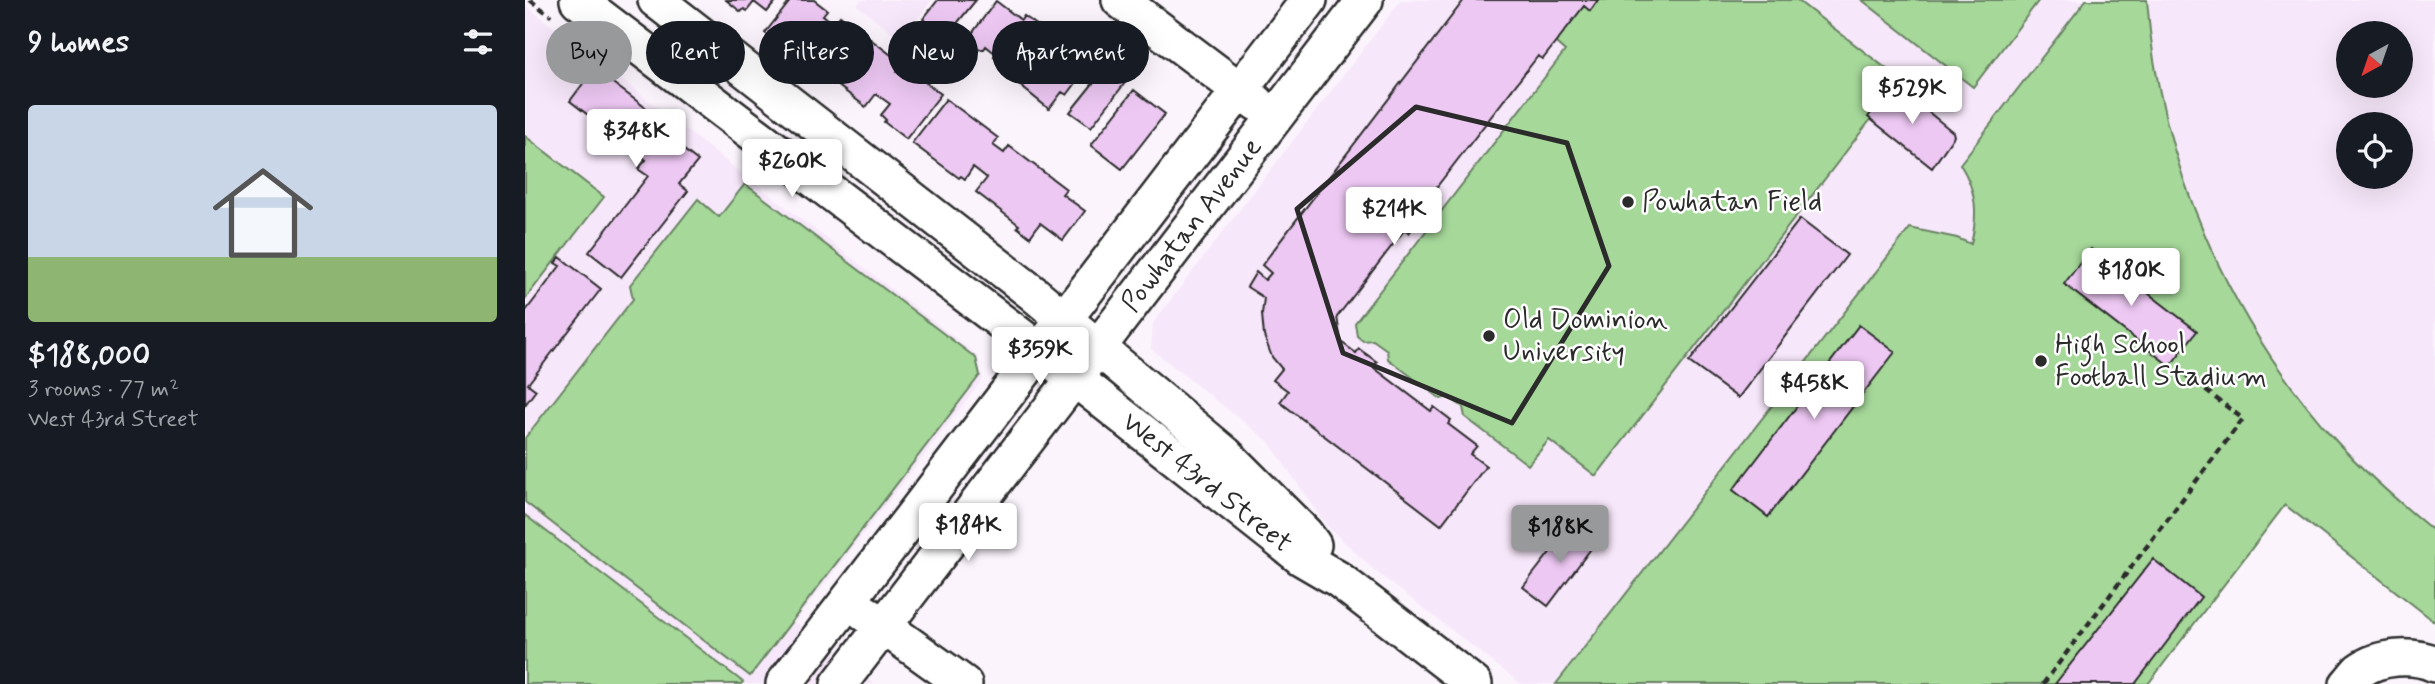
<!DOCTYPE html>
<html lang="en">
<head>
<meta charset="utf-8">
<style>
  body { margin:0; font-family:Mynerve,sans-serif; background:#242831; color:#f1f3f6; height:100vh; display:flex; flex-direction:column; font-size:26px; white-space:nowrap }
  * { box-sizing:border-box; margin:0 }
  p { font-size:23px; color:#9ea1a6 }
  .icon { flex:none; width:38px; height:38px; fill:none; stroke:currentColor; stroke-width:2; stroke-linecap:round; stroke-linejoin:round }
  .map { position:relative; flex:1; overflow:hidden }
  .details { display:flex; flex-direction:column; background:#171b24; width:525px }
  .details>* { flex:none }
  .guide { position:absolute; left:21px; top:21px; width:665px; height:63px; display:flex; gap:14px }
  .needle { width:46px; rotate:220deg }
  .controls { position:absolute; left:1811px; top:21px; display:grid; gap:14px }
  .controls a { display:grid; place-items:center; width:77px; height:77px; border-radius:50%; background:#171b24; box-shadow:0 7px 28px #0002; font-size:35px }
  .price { position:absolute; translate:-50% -60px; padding:0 16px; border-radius:7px; background:#fff; color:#222; font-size:23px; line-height:46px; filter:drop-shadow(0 2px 4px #0008) }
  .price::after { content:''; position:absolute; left:50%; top:42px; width:21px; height:16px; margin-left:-10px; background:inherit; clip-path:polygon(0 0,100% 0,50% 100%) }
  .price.on { background:#98999b; color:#111 }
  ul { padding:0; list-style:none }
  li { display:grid; align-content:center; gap:14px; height:371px; padding:0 28px }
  li span { display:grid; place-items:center; height:217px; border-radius:7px; color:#555 }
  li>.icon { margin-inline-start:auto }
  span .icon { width:126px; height:126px; fill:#fffc; stroke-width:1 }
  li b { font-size:30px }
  h2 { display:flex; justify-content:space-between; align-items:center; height:84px; padding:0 28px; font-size:30px }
  .chip { padding:0 24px; border-radius:32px; background:#171b24; box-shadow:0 7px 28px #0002; font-size:24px; line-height:63px }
  .chip.on { background:#98999b; color:#111 }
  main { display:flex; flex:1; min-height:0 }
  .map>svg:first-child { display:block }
  .built { fill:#f7e7fa; fill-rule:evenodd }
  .green { fill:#a6d89a; stroke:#688262; stroke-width:2 }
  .building { fill:#edc8f3; stroke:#2b2b2b; stroke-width:2 }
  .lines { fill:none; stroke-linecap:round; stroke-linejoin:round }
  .minor-casing { stroke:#2b2b2b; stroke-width:40 }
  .path { stroke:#2b2b2b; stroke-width:4.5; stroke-dasharray:7 5; stroke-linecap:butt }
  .minor { stroke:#fff; stroke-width:35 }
  .marked { fill:none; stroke:#2b2b2b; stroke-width:5; stroke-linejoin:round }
  .poi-dot { fill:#2b2b2b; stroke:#fff; stroke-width:2.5 }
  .labels { text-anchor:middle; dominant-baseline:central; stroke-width:5; stroke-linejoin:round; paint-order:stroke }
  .poi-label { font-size:28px; fill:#2b2b2b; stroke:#fff; text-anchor:start }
  .street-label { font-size:28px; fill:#2b2b2b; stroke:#fff }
</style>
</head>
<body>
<main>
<section class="details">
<h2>9 homes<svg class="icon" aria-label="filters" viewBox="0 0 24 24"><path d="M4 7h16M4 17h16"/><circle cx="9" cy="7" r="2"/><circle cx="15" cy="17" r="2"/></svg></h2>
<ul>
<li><span style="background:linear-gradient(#c9d6e8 70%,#8fb573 0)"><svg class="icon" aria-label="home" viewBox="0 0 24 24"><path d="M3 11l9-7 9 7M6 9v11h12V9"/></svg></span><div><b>$188,000</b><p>3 rooms · 77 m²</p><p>West 43rd Street</p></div></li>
</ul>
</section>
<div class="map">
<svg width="1910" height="684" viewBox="0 0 1910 684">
  <rect width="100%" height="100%" fill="#fbf4fd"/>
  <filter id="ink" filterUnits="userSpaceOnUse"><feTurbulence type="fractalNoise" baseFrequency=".0143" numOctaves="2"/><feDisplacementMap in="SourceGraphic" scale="14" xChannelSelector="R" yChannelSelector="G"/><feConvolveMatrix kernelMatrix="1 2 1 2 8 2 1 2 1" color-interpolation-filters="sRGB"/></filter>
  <g filter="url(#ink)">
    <path class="built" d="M 336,0 L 407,0 L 376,40 L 332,5 Z
      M 876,0 L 1561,0 L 1435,164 L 1445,181 L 1452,207 L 1446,245 L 1432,238 L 1385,228 L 1031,684 L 996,684 L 849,570 L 801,525 L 744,442 L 626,349 L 628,323 Z
      M 1622,0 L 1910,0 L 1910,532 L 1873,502 L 1813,443 L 1768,388 L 1732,335 L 1702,283 L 1680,234 L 1661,184 L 1643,126 L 1633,85 ZM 1824,33 L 1876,33 L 1876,86 L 1824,86 ZM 1824,124 L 1876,124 L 1876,177 L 1824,177 Z
      M 0,5 L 453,356 L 458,379 L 270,622 L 350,684 L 0,684 Z"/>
    <path class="green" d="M 1051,0 L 1272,0 L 1376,80 L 1071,476 L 1024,440 L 1003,465 L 940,417 L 938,407 L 923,397 L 916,399 L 863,359 L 862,350 L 848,340 L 838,341 L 832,336 L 830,323 L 1040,51 L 1023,36 Z
      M 1337,0 L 1514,0 L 1448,87 Z
      M 1561,0 L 1622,0 C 1634,162 1703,321 1812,442 C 1842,475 1876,504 1910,532 L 1910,622 L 1760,505 L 1623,684 L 1031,684 L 1385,228 L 1432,238 L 1446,244 C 1453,214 1452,191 1435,164 Z
      M 0,136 L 79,197 L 0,299 Z
      M 220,184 L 451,358 L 455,375 L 225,676 L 0,502 L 0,438 L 108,299 L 105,285 L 173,199 L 194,217 Z
      M 0,515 L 218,682 L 216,684 L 0,684 Z"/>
    <path class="building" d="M 201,0 L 252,0 L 242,12 L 229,2 L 222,11 L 219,9 L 216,12 Z
      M 266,0 L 289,0 L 302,10 L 298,15 L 309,24 L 315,16 L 378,64 L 372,72 L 382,79 L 387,72 L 416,94 L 381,139 L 359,122 L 361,120 L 356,115 L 365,104 L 351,94 L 341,107 L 282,62 L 292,49 L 279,39 L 268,54 L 240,33 Z
      M 413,0 L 451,0 L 421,37 L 398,19 Z
      M 939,0 L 1073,0 L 1065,11 L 1059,6 L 1018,59 L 1013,56 L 893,211 L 898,215 L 884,233 L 880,229 L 812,317 L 816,342 L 831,353 L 834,349 L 852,362 L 848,367 L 906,411 L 909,407 L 926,420 L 923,424 L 952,446 L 945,454 L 961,466 L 916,525 L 755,402 L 763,391 L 748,380 L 757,369 L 747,357 L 739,336 L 737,314 L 739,298 L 722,287 L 731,272 L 740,280 L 746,273 L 737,265 Z
      M 471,1 L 496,20 L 499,16 L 513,26 L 484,64 L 476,58 L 475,60 L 469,56 L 471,54 L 461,46 L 459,49 L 455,49 L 448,44 L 450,37 L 446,35 Z
      M 526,32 L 566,63 L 542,95 L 537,92 L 524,109 L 493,84 L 506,67 L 502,64 Z
      M 594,51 L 613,66 L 566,127 L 545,112 Z
      M 69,69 L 157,135 L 150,143 L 173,161 L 154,184 L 163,191 L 96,277 L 64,252 L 123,176 L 113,169 L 121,160 L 45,101 Z
      M 1369,84 L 1428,132 L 1429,136 L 1407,168 L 1343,117 Z
      M 609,90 L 640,114 L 597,169 L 566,145 Z
      M 421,99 L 473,138 L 468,145 L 479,153 L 484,146 L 541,189 L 537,194 L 560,211 L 538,240 L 515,223 L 505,237 L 492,227 L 494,225 L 451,192 L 462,178 L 448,167 L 440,179 L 436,176 L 434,178 L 387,143 Z
      M 1275,219 L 1322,255 L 1213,398 L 1164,362 Z
      M 1566,249 L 1672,331 L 1645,366 L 1539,284 Z
      M 35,257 L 76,289 L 3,384 L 11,390 L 0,405 L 0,312 L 35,266 L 30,263 Z
      M 1334,325 L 1370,352 L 1243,517 L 1208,490 Z
      M 1048,523 L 1071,542 L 1023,606 L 998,587 Z
      M 1628,559 L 1676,597 L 1610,684 L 1530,684 Z"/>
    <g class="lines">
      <g class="minor-casing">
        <g id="minor">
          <path id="s1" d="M 53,0 L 515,351 L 777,558 L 813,579 L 949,684"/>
          <path d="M 131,0 L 509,294 L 700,454 L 780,534 L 788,545"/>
          <path d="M 595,0 L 732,103"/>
          <path d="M 340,613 L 439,684"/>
          <path d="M 259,684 L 784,0"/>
          <path id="s2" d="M 314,684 L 840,0"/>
          <path d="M 1823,684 C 1827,680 1830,675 1834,671 C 1854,656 1888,654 1910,664"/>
        </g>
      </g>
      <path class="path" d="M 5,0 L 26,16
        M 1518,684 L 1718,419 L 1658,373"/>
      <use href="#minor" class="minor"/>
    </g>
  </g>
  <path class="marked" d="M 891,107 L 1042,143 L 1084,266 L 987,423 L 818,353 L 772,209 Z"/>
  <g class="poi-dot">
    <circle cx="1103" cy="202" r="7"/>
    <circle cx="964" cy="336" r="7"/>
    <circle cx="1516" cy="361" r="7"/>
  </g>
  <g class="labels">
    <g class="poi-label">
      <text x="1117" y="202">Powhatan Field</text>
      <text x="978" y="320">Old Dominion<tspan x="978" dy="32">University</tspan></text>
      <text x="1530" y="345">High School<tspan x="1530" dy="32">Football Stadium</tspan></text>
    </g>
    <g class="street-label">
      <text stroke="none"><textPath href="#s2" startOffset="579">Powhatan Avenue</textPath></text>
      <text stroke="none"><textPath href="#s1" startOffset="793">West 43rd Street</textPath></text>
    </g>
  </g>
</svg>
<div class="controls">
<a><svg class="needle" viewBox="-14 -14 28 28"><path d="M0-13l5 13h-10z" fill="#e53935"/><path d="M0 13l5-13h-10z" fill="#9ea1a6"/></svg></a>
<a><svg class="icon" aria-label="locate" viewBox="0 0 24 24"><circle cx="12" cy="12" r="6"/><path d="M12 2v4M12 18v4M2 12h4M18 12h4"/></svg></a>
</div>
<b class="price" style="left:1387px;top:126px">$529K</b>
<b class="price" style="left:111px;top:169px">$348K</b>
<b class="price" style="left:267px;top:199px">$260K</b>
<b class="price" style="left:869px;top:247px">$214K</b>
<b class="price" style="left:1606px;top:308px">$180K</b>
<b class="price" style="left:515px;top:387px">$359K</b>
<b class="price" style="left:1289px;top:421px">$458K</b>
<b class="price" style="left:443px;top:563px">$184K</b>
<b class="price on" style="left:1035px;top:565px">$188K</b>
<div class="guide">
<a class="chip on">Buy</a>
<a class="chip">Rent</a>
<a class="chip">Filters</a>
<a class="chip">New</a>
<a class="chip">Apartment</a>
</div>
</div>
</main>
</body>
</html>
